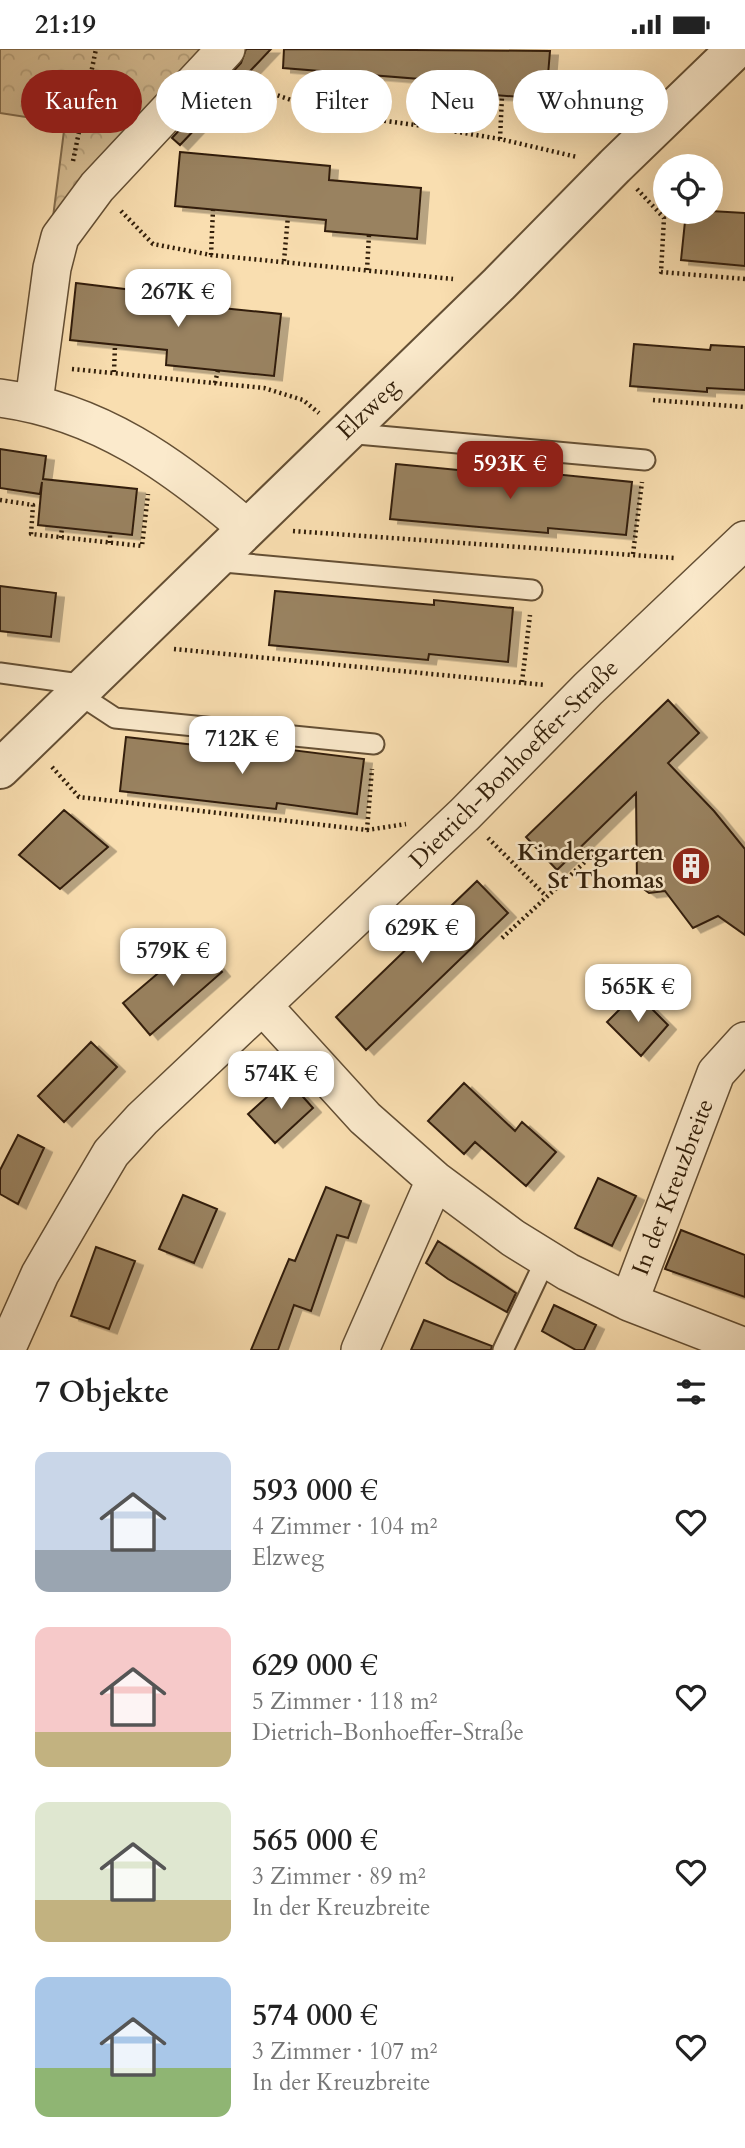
<!DOCTYPE html>
<html lang="de">
<head>
<meta charset="utf-8">
<style>
  body { margin:0; font-family:Cardo,serif; background:#f2f2f2; color:#222; height:100vh; display:flex; flex-direction:column; font-size:26px; white-space:nowrap }
  * { box-sizing:border-box; margin:0 }
  p { font-size:23px; color:#767676 }
  .icon { flex:none; width:38px; height:38px; fill:none; stroke:currentColor; stroke-width:2; stroke-linecap:round; stroke-linejoin:round }
  .map { position:relative; height:1301px; overflow:hidden }
  .side { display:flex; flex-direction:column; background:#fff; flex:1 }
  .side>* { flex:none }
  .guide { position:absolute; left:21px; top:21px; width:704px; height:63px; display:flex; gap:14px }
  .tools { position:absolute; left:653px; top:105px; display:grid; gap:14px }
  .tools a { display:grid; place-items:center; width:70px; height:70px; border-radius:50%; background:#fff; box-shadow:0 7px 28px #0002; font-size:35px }
  .price { position:absolute; translate:-50% -60px; padding:0 16px; border-radius:14px; background:#fff; color:#222; font-size:23px; line-height:46px; filter:drop-shadow(0 2px 4px #0008) }
  .price::after { content:''; position:absolute; left:50%; top:42px; width:21px; height:16px; margin-left:-10px; background:inherit; clip-path:polygon(0 0,100% 0,50% 100%) }
  .price.current { background:#8f2418; color:#fff }
  ul { padding:0; list-style:none }
  li { display:flex; align-items:center; gap:21px; height:175px; padding:0 35px }
  li span { display:grid; place-items:center; flex:none; width:196px; height:140px; border-radius:14px; color:#555 }
  li>.icon { margin-inline-start:auto }
  span .icon { width:84px; height:84px; fill:#fffc; stroke-width:1 }
  li b { font-size:30px }
  h2 { display:flex; justify-content:space-between; align-items:center; height:84px; padding:0 35px; font-size:30px }
  .chip { padding:0 24px; border-radius:32px; background:#fff; box-shadow:0 7px 28px #0002; font-size:24px; line-height:63px }
  .chip.current { background:#8f2418; color:#fff }
  .status { display:flex; justify-content:space-between; align-items:center; height:49px; padding:0 35px; background:#fff; direction:ltr }
  .status svg { height:19px; fill:currentColor }
  .map>svg:first-child { display:block }
  .park { fill:url(#park-crowns); stroke:#846e4f; stroke-width:2 }
  .building { fill:#998260; stroke:#321f0a; stroke-width:2; filter:url(#shadow) }
  .lines { fill:none; stroke-linecap:round; stroke-linejoin:round }
  .service-casing { stroke:#644f34; stroke-width:23 }
  .minor-casing { stroke:#644f34; stroke-width:40 }
  .tertiary-casing { stroke:#644f34; stroke-width:42 }
  .path { stroke:#321f0a; stroke-width:4.5; stroke-dasharray:2 3.5; stroke-linecap:butt }
  .service { stroke:#fbeacc; stroke-width:19 }
  .minor { stroke:#fbeacc; stroke-width:37 }
  .tertiary { stroke:#fbeacc; stroke-width:38 }
  .labels { text-anchor:middle; dominant-baseline:central; stroke-width:5; stroke-linejoin:round; paint-order:stroke }
  .street-label { font-size:24px; fill:#321f0a; stroke:#fbeacc }
  .poi-label { font-size:24px; font-weight:bold; fill:#321f0a; stroke:#fbeacc; text-anchor:end }
</style>
</head>
<body>
<div class="status"><b>21:19</b><svg viewBox="0 0 49 12"><path d="M0 12V9h3v3zM5 12V6h3v6zM10 12V3h3v9zM15 12V0h3v12zM26 1h20v11H26zM47 4h2v5h-2z"/></svg></div>
<div class="map">
<svg width="745" height="1301" viewBox="0 0 745 1301">
  <defs>
    <pattern id="park-crowns" width="20" height="18" patternUnits="userSpaceOnUse" patternTransform="scale(1.75)"><rect width="20" height="18" fill="#d7be94"/><path d="M2 6a3 3 0 1 1 6 0M12 15a3 3 0 1 1 6 0" fill="none" stroke="#b9a37e"/></pattern>
    <filter id="shadow"><feDropShadow dx="8" dy="4.5" stdDeviation="0" flood-color="#0004"/></filter>
  </defs>
  <rect width="100%" height="100%" fill="#f9deb0"/>
  <filter id="stains"><feTurbulence type="fractalNoise" baseFrequency=".00286" numOctaves="4"/><feColorMatrix values="0 0 0 0 .2 0 0 0 0 .09 0 0 0 0 .02 0 0 0 .5 -.17"/></filter>
  <radialGradient id="worn" r=".72"><stop offset=".6" stop-color="#630" stop-opacity="0"/><stop offset="1" stop-color="#630" stop-opacity=".3"/></radialGradient>
  <path class="park" d="M 0,0 L 215,0 L 52,176 L 65,74 L 0,64 Z"/>
  <path class="building" d="M 246,0 L 271,0 L 180,96 L 172,89 L 241,14 Z
    M 284,0 L 550,2 L 546,50 L 456,43 L 457,33 L 283,19 Z
    M 180,103 L 330,117 L 329,131 L 421,139 L 417,190 L 325,182 L 326,171 L 175,157 Z
    M 710,162 L 745,164 L 745,217 L 681,211 L 686,163 Z
    M 76,234 L 173,246 L 173,254 L 281,265 L 274,327 L 166,316 L 167,301 L 70,291 Z
    M 634,295 L 710,301 L 711,296 L 745,298 L 745,341 L 707,339 L 707,343 L 630,337 Z
    M 0,400 L 46,407 L 43,430 L 137,440 L 132,486 L 38,476 L 42,433 L 40,445 L 0,439 Z
    M 396,415 L 553,430 L 554,425 L 632,433 L 626,486 L 548,479 L 548,484 L 390,470 Z
    M 0,537 L 56,544 L 51,588 L 0,582 Z
    M 275,542 L 434,556 L 434,551 L 513,559 L 508,613 L 429,605 L 428,611 L 269,596 Z
    M 668,651 L 699,684 L 668,714 L 714,762 L 745,800 L 745,886 L 718,867 L 693,879 L 665,842 L 649,844 L 637,835 L 636,744 L 557,821 L 526,788 Z
    M 126,688 L 283,706 L 284,700 L 364,710 L 357,765 L 277,754 L 276,760 L 120,742 Z
    M 64,761 L 108,798 L 60,840 L 19,806 Z
    M 477,832 L 508,864 L 366,1001 L 336,968 Z
    M 196,892 L 222,923 L 150,986 L 123,954 Z
    M 636,944 L 668,976 L 641,1007 L 607,973 Z
    M 91,993 L 117,1018 L 64,1073 L 38,1047 Z
    M 287,1030 L 313,1059 L 275,1094 L 248,1065 Z
    M 464,1034 L 515,1082 L 522,1073 L 556,1103 L 526,1137 L 475,1093 L 464,1105 L 428,1072 Z
    M 18,1086 L 44,1099 L 18,1155 L 0,1145 L 0,1121 Z
    M 598,1129 L 636,1147 L 612,1197 L 575,1179 Z
    M 326,1138 L 361,1152 L 348,1189 L 337,1186 L 311,1262 L 294,1256 L 278,1301 L 251,1301 L 289,1210 L 295,1212 Z
    M 183,1146 L 217,1160 L 194,1214 L 159,1200 Z
    M 681,1181 L 745,1206 L 745,1248 L 665,1220 Z
    M 438,1192 L 516,1244 L 507,1263 L 448,1230 L 426,1214 Z
    M 96,1198 L 135,1212 L 109,1280 L 71,1267 Z
    M 554,1256 L 596,1276 L 584,1301 L 576,1301 L 542,1282 Z
    M 424,1271 L 492,1297 L 491,1301 L 411,1301 Z"/>
  <g class="lines">
    <g class="service-casing">
      <path id="service" d="M 346,384 L 645,411
        M 213,512 L 532,541
        M 0,624 L 87,636
        M 77,644 L 115,669 L 374,695
        M 503,1301 L 546,1210"/>
    </g>
    <g class="minor-casing">
      <path id="minor" d="M 0,349 C 99,362 173,416 247,479
        M 34,353 L 52,219 L 60,188 L 97,138 L 226,0
        M 263,957 L 365,1069 L 435,1131 L 513,1189 L 568,1223 L 629,1253 L 745,1298
        M 629,1253 L 716,1024 L 745,992
        M 6,1301 L 40,1225 L 82,1153 L 111,1104 L 142,1070 L 465,765 L 588,640 L 745,491
        M 360,1301 L 435,1131"/>
    </g>
    <g class="tertiary-casing">
      <path id="tertiary" d="M 0,720 L 499,235 L 615,117 L 736,0"/>
    </g>
    <path class="path" d="M 248,23 L 268,43 L 332,65 L 416,76 L 500,90 L 577,108
      M 332,65 L 342,23
      M 416,76 L 419,30
      M 500,90 L 502,47
      M 73,112 L 96,0
      M 637,140 L 664,169 L 661,223 L 745,230
      M 121,162 L 153,195 L 211,206 L 453,230
      M 211,206 L 213,161
      M 284,212 L 288,167
      M 367,221 L 369,186
      M 72,320 L 264,339 L 303,351 L 319,364
      M 114,323 L 115,296
      M 215,334 L 218,321
      M 653,351 L 745,358
      M 0,451 L 33,456 L 31,485 L 142,497 L 148,445
      M 293,482 L 675,509
      M 61,489 L 62,478
      M 110,494 L 110,484
      M 633,505 L 642,433
      M 174,600 L 545,636
      M 522,633 L 530,566
      M 52,718 L 79,748 L 367,781 L 406,775
      M 367,781 L 372,720
      M 488,789 L 546,847
      M 502,889 L 599,800"/>
    <use href="#service" class="service"/>
    <use href="#minor" class="minor"/>
    <use href="#tertiary" class="tertiary"/>
  </g>
  <defs>
    <g id="building-disc" transform="scale(2.0125)"><circle r="9.5" fill="#8f2418" stroke="#fbeacc"/><path d="M-4-6H4V6H1V3H-1V6H-4ZM-2.5-4.3h1.7v1.8h-1.7ZM.8-4.3h1.7v1.8H.8ZM-2.5-1h1.7V.8h-1.7ZM.8-1h1.7V.8H.8Z" fill="#fff"/></g>
  </defs>
  <g fill-rule="evenodd">
    <use href="#building-disc" x="691" y="817"/>
  </g>
  <g class="labels">
    <g class="street-label">
      <text transform="translate(368 360) rotate(-44)">Elzweg</text>
      <text transform="translate(514 715) rotate(-45)">Dietrich-Bonhoeffer-Straße</text>
      <text transform="translate(673 1138) rotate(-69)">In der Kreuzbreite</text>
    </g>
    <g class="poi-label">
      <text x="664" y="803">Kindergarten<tspan x="664" dy="28">St Thomas</tspan></text>
    </g>
  </g>
  <rect width="100%" height="100%" filter="url(#stains)"/>
  <rect width="100%" height="100%" fill="url(#worn)"/>
</svg>
<div class="tools">
<a><svg class="icon" aria-label="locate" viewBox="0 0 24 24"><circle cx="12" cy="12" r="6"/><path d="M12 2v4M12 18v4M2 12h4M18 12h4"/></svg></a>
</div>
<b class="price" style="left:178px;top:280px">267K €</b>
<b class="price current" style="left:510px;top:452px">593K €</b>
<b class="price" style="left:242px;top:727px">712K €</b>
<b class="price" style="left:422px;top:916px">629K €</b>
<b class="price" style="left:173px;top:939px">579K €</b>
<b class="price" style="left:638px;top:975px">565K €</b>
<b class="price" style="left:281px;top:1062px">574K €</b>
<div class="guide">
<a class="chip current">Kaufen</a>
<a class="chip">Mieten</a>
<a class="chip">Filter</a>
<a class="chip">Neu</a>
<a class="chip">Wohnung</a>
</div>
</div>
<section class="side">
<h2>7 Objekte<svg class="icon" aria-label="filters" viewBox="0 0 24 24"><path d="M4 7h16M4 17h16"/><circle cx="9" cy="7" r="2"/><circle cx="15" cy="17" r="2"/></svg></h2>
<ul>
<li><span style="background:linear-gradient(#c9d6e8 70%,#9aa5b1 0)"><svg class="icon" aria-label="home" viewBox="0 0 24 24"><path d="M3 11l9-7 9 7M6 9v11h12V9"/></svg></span><div><b>593 000 €</b><p>4 Zimmer · 104 m²</p><p>Elzweg</p></div><svg class="icon" aria-label="heart" viewBox="0 0 24 24"><path d="M12 20l-8-8c-3-5 5-10 8-4 3-6 11-1 8 4z"/></svg></li>
<li><span style="background:linear-gradient(#f6c9c9 75%,#c2b280 0)"><svg class="icon" aria-label="home" viewBox="0 0 24 24"><path d="M3 11l9-7 9 7M6 9v11h12V9"/></svg></span><div><b>629 000 €</b><p>5 Zimmer · 118 m²</p><p>Dietrich-Bonhoeffer-Straße</p></div><svg class="icon" aria-label="heart" viewBox="0 0 24 24"><path d="M12 20l-8-8c-3-5 5-10 8-4 3-6 11-1 8 4z"/></svg></li>
<li><span style="background:linear-gradient(#dfe7d0 70%,#c2b280 0)"><svg class="icon" aria-label="home" viewBox="0 0 24 24"><path d="M3 11l9-7 9 7M6 9v11h12V9"/></svg></span><div><b>565 000 €</b><p>3 Zimmer · 89 m²</p><p>In der Kreuzbreite</p></div><svg class="icon" aria-label="heart" viewBox="0 0 24 24"><path d="M12 20l-8-8c-3-5 5-10 8-4 3-6 11-1 8 4z"/></svg></li>
<li><span style="background:linear-gradient(#a9c7e8 65%,#8fb573 0)"><svg class="icon" aria-label="home" viewBox="0 0 24 24"><path d="M3 11l9-7 9 7M6 9v11h12V9"/></svg></span><div><b>574 000 €</b><p>3 Zimmer · 107 m²</p><p>In der Kreuzbreite</p></div><svg class="icon" aria-label="heart" viewBox="0 0 24 24"><path d="M12 20l-8-8c-3-5 5-10 8-4 3-6 11-1 8 4z"/></svg></li>
</ul>
</section>
</body>
</html>
